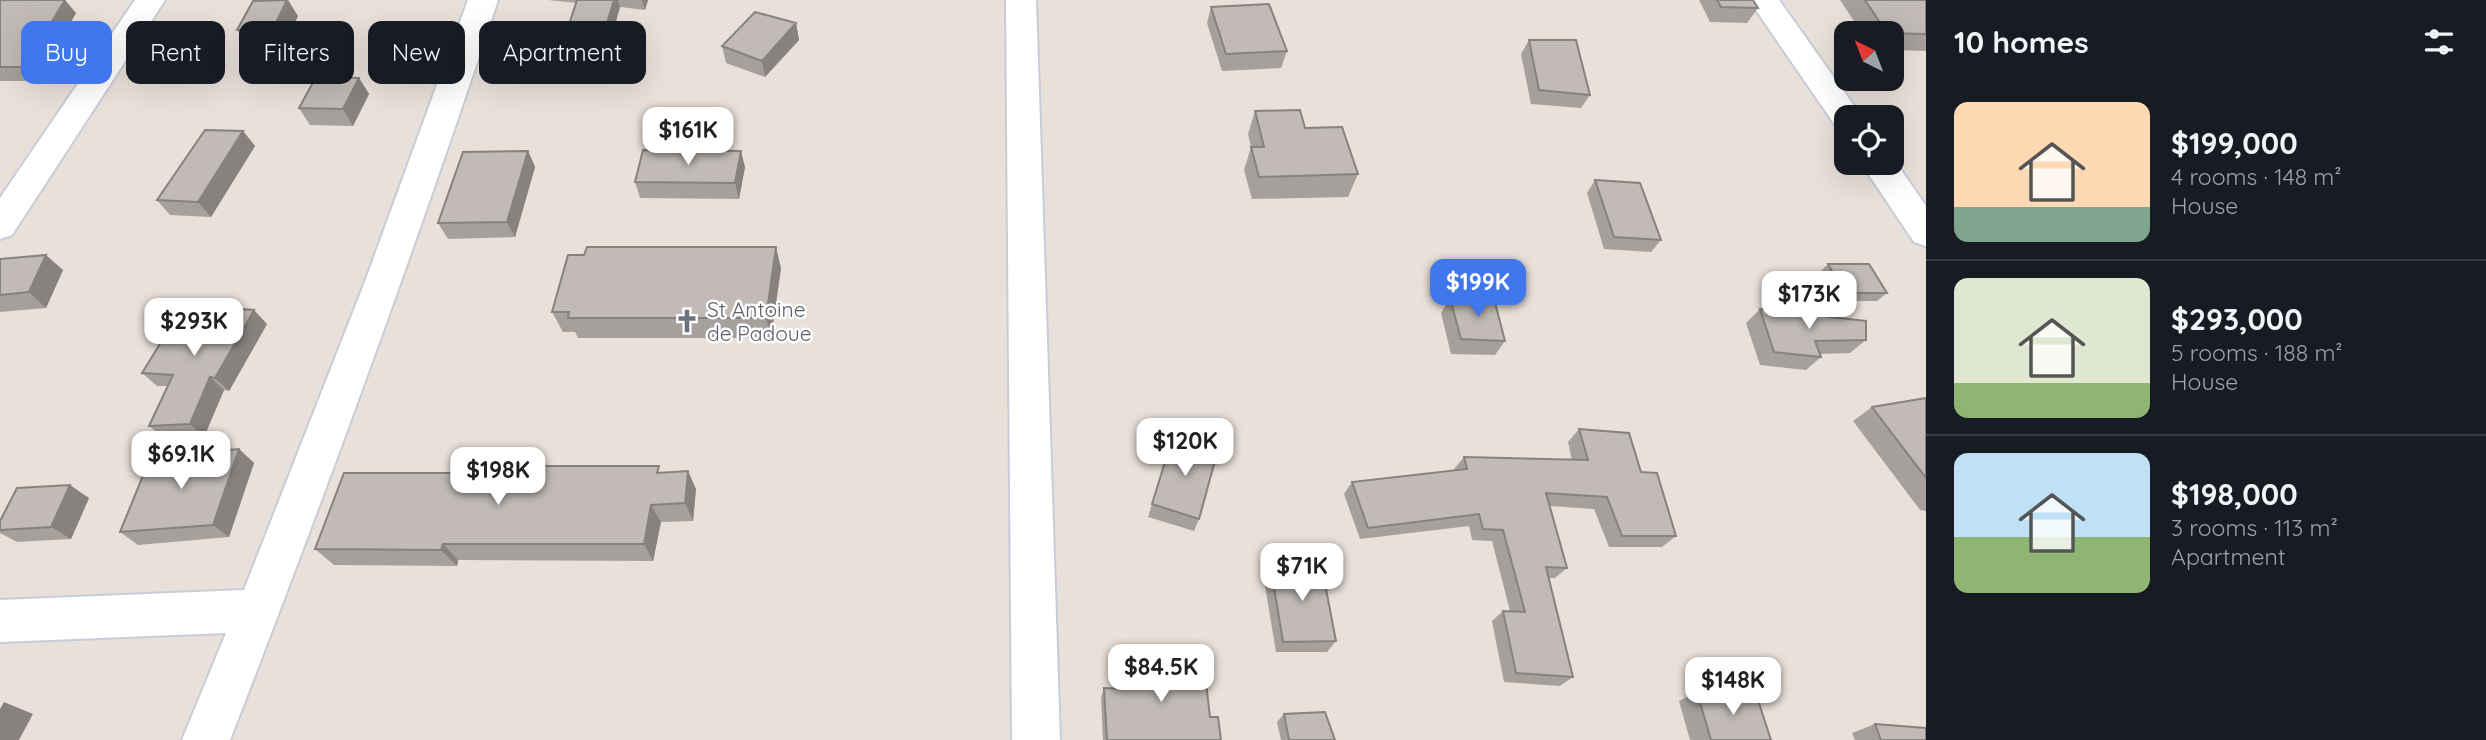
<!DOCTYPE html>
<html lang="en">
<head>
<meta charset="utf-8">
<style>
  body { margin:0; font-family:Quicksand,sans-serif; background:#242831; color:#f1f3f6; height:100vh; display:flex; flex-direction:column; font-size:26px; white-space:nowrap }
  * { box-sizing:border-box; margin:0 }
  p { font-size:23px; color:#9ea1a6 }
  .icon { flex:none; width:38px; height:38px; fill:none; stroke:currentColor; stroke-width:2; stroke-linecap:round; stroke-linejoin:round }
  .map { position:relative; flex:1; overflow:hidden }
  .details { display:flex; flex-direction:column; background:#171b24; width:560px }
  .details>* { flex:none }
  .hud { position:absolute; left:21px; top:21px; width:665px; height:63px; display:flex; gap:14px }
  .needle { width:46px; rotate:318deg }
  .buttons { position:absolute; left:1834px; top:21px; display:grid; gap:14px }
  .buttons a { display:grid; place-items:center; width:70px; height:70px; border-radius:14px; background:#171b24; box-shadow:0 7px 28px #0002; font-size:35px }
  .price { position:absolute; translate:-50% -60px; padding:0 16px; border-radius:14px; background:#fff; color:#222; font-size:23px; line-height:46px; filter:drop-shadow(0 2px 4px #0008) }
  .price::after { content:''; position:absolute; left:50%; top:42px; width:21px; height:16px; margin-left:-10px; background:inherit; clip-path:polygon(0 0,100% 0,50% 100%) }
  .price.on { background:#4177ed; color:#fff }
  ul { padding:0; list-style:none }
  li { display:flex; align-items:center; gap:21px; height:175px; padding:0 28px }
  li+li { border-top:2px solid #363941 }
  li span { display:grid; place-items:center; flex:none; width:196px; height:140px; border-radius:14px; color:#555 }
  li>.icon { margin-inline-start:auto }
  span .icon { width:84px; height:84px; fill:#fffc; stroke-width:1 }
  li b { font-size:30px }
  h2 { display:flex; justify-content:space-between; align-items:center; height:84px; padding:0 28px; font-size:30px }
  .pill { padding:0 24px; border-radius:14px; background:#171b24; box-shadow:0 7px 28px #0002; font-size:24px; line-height:63px }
  .pill.on { background:#4177ed; color:#fff }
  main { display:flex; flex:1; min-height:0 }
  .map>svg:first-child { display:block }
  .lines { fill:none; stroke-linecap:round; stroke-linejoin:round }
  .street-casing { stroke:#c7cdd8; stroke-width:4 }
  .street { fill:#fff; fill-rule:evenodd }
  .wall { fill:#a6a09d }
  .shaded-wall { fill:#87827f }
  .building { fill:#c1bab6; stroke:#87827f; stroke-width:2 }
  .labels { text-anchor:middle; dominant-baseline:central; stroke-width:5; stroke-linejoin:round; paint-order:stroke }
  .worship-label { font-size:21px; fill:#5b616d; stroke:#fff; text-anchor:start }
</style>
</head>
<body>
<main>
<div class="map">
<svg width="1926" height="740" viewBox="0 0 1926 740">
  <rect width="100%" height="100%" fill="#e9e0d9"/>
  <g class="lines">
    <g class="street-casing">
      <path id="street" d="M 135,0 L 165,0 L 12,235 L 0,239 L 0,198 Z
        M 468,0 L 498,0 C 415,249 325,496 230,740 L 182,740 L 226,633 L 0,642 L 0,600 L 244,590 L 366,279 Z
        M 1006,0 L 1036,0 L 1060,740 L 1012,740 Z
        M 1749,0 L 1779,0 L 1862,117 L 1846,117 L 1846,128 L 1835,125 Z
        M 1892,157 L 1926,206 L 1926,246 L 1914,242 L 1861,163 L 1892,163 Z"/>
    </g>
    <use href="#street" class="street"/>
  </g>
  <path class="wall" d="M 0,0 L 76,13 L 37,81 L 0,81 Z
    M 548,0 L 648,0 L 645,10 L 620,7 L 608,50 L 570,50 L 565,37 L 576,3 Z
    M 1699,0 L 1753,0 L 1758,8 L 1747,23 L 1710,22 Z
    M 1840,0 L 1926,0 L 1926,51 L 1892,50 L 1892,33 L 1862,33 Z
    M 1211,7 L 1287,51 L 1281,68 L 1222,71 L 1207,23 Z
    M 298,16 L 284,46 L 249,46 L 237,30 Z
    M 796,23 L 799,40 L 765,77 L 726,63 L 722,46 Z
    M 1529,40 L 1590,95 L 1581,108 L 1531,104 L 1521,54 Z
    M 359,78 L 369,94 L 353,126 L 310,125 L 299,108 Z
    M 1255,111 L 1305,128 L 1358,174 L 1348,197 L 1252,199 L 1244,170 L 1251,147 L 1248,134 Z
    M 243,131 L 255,146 L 211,217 L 170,215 L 157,200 Z
    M 528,151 L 535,167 L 515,237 L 448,239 L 438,223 Z
    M 745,167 L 739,199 L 640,198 L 635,182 Z
    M 1595,180 L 1661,240 L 1651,252 L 1604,249 L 1587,193 Z
    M 584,255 L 781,268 L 771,338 L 578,338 L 575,332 L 563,332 L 552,312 Z
    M 0,259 L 63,270 L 46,308 L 0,312 Z
    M 1828,264 L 1887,293 L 1877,301 L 1836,301 L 1820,272 Z
    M 1450,298 L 1505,341 L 1495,355 L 1451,354 L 1441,313 Z
    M 1760,309 L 1866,340 L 1850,353 L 1820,354 L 1821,357 L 1806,370 L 1760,365 L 1746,323 Z
    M 267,324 L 229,391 L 224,390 L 204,437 L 164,438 L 149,426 L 167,386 L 157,386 L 142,373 Z
    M 1926,398 L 1926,511 L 1920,510 L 1853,421 L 1872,407 Z
    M 1579,429 L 1641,472 L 1676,536 L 1662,547 L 1609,547 L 1594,509 L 1550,506 L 1567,568 L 1555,578 L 1549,578 L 1573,677 L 1560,686 L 1504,682 L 1492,621 L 1503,611 L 1510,611 L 1492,541 L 1472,540 L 1469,526 L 1360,539 L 1344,494 L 1352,482 L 1455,471 L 1454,469 L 1464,457 L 1572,460 L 1568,442 Z
    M 1173,436 L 1199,519 L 1194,531 L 1148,517 Z
    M 239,449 L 254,463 L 229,537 L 138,545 L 120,532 Z
    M 662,473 L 696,489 L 693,521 L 661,522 L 653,561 L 458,560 L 457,566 L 334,565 L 315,549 Z
    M 89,498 L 71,539 L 17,542 L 0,533 L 0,521 Z
    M 1270,563 L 1336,641 L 1327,652 L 1276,652 L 1263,574 Z
    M 1120,664 L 1210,717 L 1221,740 L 1103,740 L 1101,698 L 1104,688 L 1117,689 L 1116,674 Z
    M 1697,692 L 1771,740 L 1690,740 L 1679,701 Z
    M 1284,714 L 1335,740 L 1281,740 L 1277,722 Z
    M 1875,724 L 1926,740 L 1855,740 L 1852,733 Z"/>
  <path class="shaded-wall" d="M 65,0 L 76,13 L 37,81 L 24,67 Z
    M 288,0 L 298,16 L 284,46 L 273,29 Z
    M 614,0 L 618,0 L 620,7 L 608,50 L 603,36 Z
    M 642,0 L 648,0 L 645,10 Z
    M 796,23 L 799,40 L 765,77 L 762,61 Z
    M 359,78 L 369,94 L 353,126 L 343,109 Z
    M 243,131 L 255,146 L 211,217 L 198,202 Z
    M 528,151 L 535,167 L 515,237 L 507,222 Z
    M 741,151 L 745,167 L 739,199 L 735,183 Z
    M 776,247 L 781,268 L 771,338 L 766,318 Z
    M 46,255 L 63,270 L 46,308 L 29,292 Z
    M 254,310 L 267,324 L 229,391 L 215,378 Z
    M 210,377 L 224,390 L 204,437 L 190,424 Z
    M 239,449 L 254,463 L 229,537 L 213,525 Z
    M 688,471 L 696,489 L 693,521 L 685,503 Z
    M 70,485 L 89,498 L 71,539 L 51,527 Z
    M 651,505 L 661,522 L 653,561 L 644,544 Z
    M 443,544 L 458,560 L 457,566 L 441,550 Z
    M 4,702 L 33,714 L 19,740 L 0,740 L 0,709 Z"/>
  <path class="building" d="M 0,0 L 65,0 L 24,67 L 0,67 Z
    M 287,0 L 273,29 L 237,30 L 253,1 Z
    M 577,0 L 614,0 L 603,36 L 565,37 Z
    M 1717,0 L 1753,0 L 1758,8 L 1721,7 Z
    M 1865,0 L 1926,0 L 1926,34 L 1887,33 Z
    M 1269,4 L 1287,51 L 1226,54 L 1211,7 Z
    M 755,12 L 796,23 L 762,61 L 722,46 Z
    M 1529,40 L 1576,40 L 1590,95 L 1539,90 Z
    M 316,77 L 359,78 L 343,109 L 299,108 Z
    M 1300,110 L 1305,128 L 1342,127 L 1358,174 L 1259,177 L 1251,147 L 1264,147 L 1255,111 Z
    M 205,130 L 243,131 L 198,202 L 157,200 Z
    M 643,150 L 741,151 L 735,183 L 635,182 Z
    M 528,151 L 507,222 L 438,223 L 463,152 Z
    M 1595,180 L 1640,183 L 1661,240 L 1614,237 Z
    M 587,247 L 776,247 L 766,318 L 568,318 L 569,312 L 552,312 L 568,255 L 584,255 Z
    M 46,255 L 29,292 L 0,295 L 0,259 Z
    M 1828,264 L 1869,264 L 1887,293 L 1844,293 Z
    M 1450,298 L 1494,299 L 1505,341 L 1461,339 Z
    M 184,305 L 254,310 L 215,378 L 210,377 L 190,424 L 149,426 L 173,375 L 142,373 Z
    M 1760,309 L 1866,321 L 1866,340 L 1815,341 L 1821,357 L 1774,352 Z
    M 1926,398 L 1926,478 L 1872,407 Z
    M 1579,429 L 1629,433 L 1641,472 L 1657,473 L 1676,536 L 1622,536 L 1607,497 L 1546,493 L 1567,568 L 1546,567 L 1573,677 L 1516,673 L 1503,611 L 1525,612 L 1503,530 L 1483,529 L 1479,514 L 1368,528 L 1352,482 L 1467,469 L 1464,457 L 1588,460 Z
    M 1173,436 L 1218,450 L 1199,519 L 1152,504 Z
    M 239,449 L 213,525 L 120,532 L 151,456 Z
    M 477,466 L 659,466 L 657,473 L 688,471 L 685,503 L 651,505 L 644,544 L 443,544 L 441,550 L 315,549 L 344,473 L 475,473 Z
    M 70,485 L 51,527 L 0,530 L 0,521 L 17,488 Z
    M 1270,563 L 1321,563 L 1336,641 L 1283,642 Z
    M 1120,664 L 1204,664 L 1210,717 L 1218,717 L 1221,740 L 1107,740 L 1104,688 L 1122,689 Z
    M 1697,692 L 1757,697 L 1771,740 L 1711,740 Z
    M 1325,712 L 1335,740 L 1289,740 L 1284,714 Z
    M 1875,724 L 1926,728 L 1926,740 L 1881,740 Z"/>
  <defs>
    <g id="church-bare" transform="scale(1.89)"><path d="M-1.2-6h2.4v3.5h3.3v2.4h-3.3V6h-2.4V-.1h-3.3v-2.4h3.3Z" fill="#6b7280" stroke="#fff" stroke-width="2.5" paint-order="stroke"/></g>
  </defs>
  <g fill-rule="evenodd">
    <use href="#church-bare" x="687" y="321"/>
  </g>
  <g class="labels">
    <g class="worship-label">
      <text x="707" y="309">St Antoine<tspan x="707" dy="24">de Padoue</tspan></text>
    </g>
  </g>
</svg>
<div class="buttons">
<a><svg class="needle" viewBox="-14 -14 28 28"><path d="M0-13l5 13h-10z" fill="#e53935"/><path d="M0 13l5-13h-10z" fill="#9ea1a6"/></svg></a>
<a><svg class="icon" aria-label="locate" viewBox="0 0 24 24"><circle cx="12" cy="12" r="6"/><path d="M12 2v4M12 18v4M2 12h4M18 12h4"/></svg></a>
</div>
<b class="price" style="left:688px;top:167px">$161K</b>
<b class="price on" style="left:1478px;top:319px">$199K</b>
<b class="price" style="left:1809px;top:331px">$173K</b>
<b class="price" style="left:194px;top:358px">$293K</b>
<b class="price" style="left:1185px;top:478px">$120K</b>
<b class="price" style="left:181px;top:491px">$69.1K</b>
<b class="price" style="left:498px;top:507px">$198K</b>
<b class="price" style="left:1302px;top:603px">$71K</b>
<b class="price" style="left:1161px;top:704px">$84.5K</b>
<b class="price" style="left:1733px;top:717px">$148K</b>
<div class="hud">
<a class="pill on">Buy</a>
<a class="pill">Rent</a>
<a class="pill">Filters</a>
<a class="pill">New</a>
<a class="pill">Apartment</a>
</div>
</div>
<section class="details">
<h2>10 homes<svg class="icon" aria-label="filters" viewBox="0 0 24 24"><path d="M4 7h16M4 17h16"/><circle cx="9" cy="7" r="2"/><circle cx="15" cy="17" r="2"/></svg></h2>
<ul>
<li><span style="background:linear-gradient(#ffd9b3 75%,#7fa58c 0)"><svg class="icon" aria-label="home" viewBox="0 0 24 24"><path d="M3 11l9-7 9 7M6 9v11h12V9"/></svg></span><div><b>$199,000</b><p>4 rooms · 148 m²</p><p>House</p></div></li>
<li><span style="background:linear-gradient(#dfe7d0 75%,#8fb573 0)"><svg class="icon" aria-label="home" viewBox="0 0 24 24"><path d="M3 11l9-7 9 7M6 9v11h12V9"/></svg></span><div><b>$293,000</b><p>5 rooms · 188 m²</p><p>House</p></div></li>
<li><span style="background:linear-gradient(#bfe0f5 60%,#8fb573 0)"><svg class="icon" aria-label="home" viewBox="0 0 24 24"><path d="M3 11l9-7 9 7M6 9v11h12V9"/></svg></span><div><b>$198,000</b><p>3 rooms · 113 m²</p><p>Apartment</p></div></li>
</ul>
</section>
</main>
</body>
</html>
